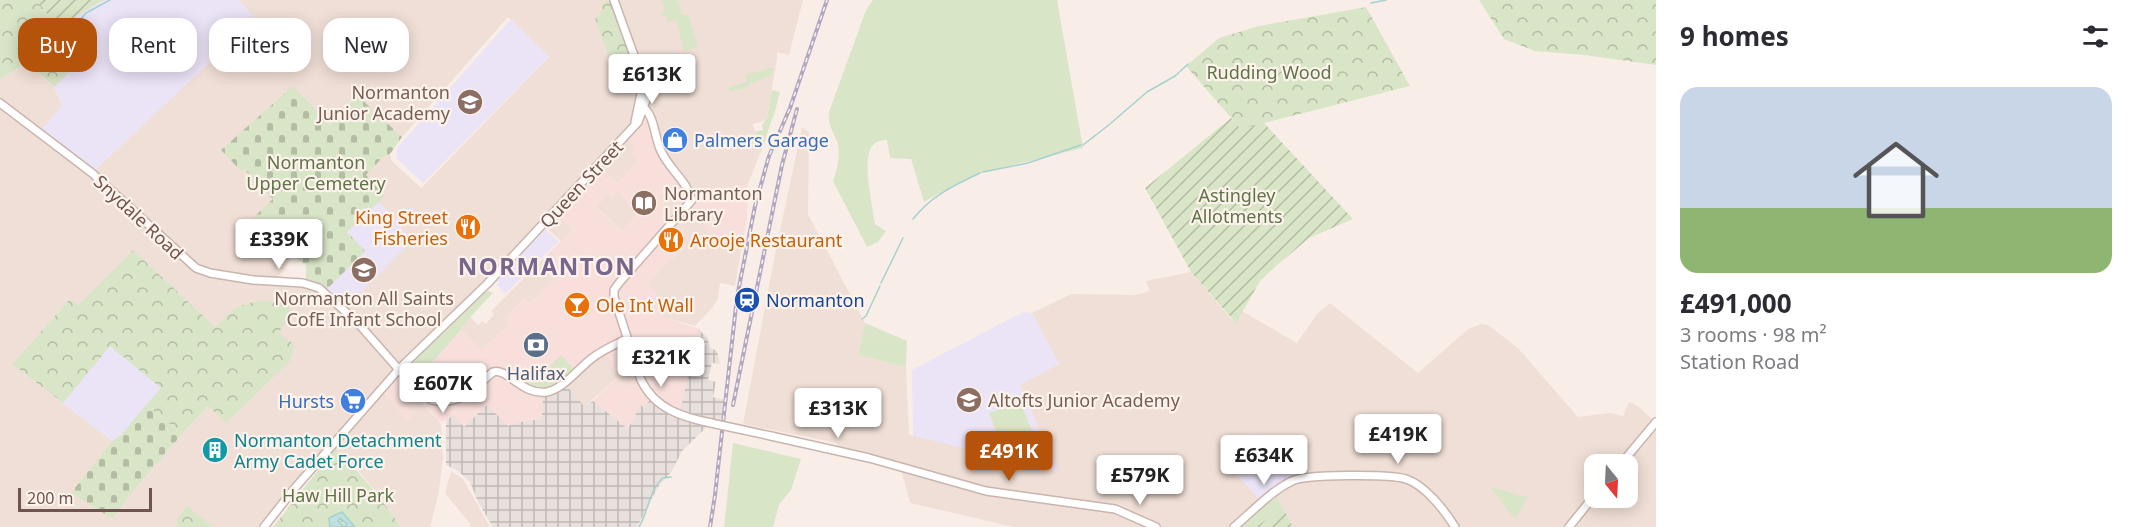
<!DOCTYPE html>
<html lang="en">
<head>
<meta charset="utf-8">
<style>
  body { margin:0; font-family:"Noto Sans",sans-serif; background:#f7f7f7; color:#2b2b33; height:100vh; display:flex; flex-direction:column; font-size:22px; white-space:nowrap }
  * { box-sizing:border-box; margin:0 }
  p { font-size:20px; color:#7c7c81 }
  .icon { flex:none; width:33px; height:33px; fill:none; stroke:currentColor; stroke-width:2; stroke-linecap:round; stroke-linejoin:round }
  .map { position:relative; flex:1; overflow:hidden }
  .drawer { display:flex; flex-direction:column; background:#fff; width:480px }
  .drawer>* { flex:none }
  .hud { position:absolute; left:18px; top:18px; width:570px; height:54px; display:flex; gap:12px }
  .needle { width:39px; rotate:162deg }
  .buttons { position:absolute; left:1584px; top:454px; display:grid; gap:12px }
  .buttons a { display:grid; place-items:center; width:54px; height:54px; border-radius:12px; background:#fff; box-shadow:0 3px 15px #0003; font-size:30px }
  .scale { position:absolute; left:18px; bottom:15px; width:134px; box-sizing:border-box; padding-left:6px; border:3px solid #6f544f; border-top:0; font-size:16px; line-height:21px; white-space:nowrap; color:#6f544f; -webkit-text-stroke:4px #fdf3ec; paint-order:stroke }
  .price { position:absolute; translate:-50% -51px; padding:0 14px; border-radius:6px; background:#fff; color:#222; font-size:20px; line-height:39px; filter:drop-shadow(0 2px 3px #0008) }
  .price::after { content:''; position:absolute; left:50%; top:36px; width:18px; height:14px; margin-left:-9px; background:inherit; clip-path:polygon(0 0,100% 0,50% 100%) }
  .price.selected { background:#b45309; color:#fff }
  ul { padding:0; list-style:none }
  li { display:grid; align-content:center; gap:12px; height:318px; padding:0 24px }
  li span { display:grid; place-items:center; height:186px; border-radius:18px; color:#555 }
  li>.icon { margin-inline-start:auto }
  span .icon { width:108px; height:108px; fill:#fffc; stroke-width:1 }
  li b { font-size:26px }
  h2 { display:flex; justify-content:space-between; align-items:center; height:72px; padding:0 24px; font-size:26px }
  .tag { padding:0 21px; border-radius:18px; background:#fff; box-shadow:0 3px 15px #0003; font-size:21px; line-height:54px }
  .tag.selected { background:#b45309; color:#fff }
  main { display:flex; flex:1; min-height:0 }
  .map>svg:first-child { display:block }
  .residential { fill:#f0dfd6; fill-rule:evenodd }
  .commercial { fill:#f8dfdc; fill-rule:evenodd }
  .industrial { fill:url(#industrial-grid) }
  .education { fill:#ebe3f6 }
  .grass { fill:#d9e5c7 }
  .forest { fill:url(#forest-crowns) }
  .cemetery { fill:url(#cemetery-stones) }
  .garden { fill:url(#garden-furrows) }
  .water { fill:#bee0de; stroke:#a5d1cf; stroke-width:1.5 }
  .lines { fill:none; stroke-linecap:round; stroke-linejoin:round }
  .stream { stroke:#a5d1cf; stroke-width:1.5 }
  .minor-casing { stroke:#c9b5ae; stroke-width:10 }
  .minor { stroke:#fff; stroke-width:7 }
  .rail-casing { stroke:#b0a7c1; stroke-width:4 }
  .rail { stroke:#fdf3ec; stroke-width:1.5; stroke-dasharray:4.5; stroke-linecap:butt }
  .minor-bridge-casing { stroke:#c9b5ae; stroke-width:10; stroke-linecap:butt }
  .minor-bridge { stroke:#fff; stroke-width:7 }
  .labels { text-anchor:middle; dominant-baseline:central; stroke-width:4.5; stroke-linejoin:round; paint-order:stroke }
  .park-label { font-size:18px; fill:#5e7448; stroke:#fdf3ec }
  .education-label { font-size:18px; fill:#785e54; stroke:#fdf3ec; text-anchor:start }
  .shop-label { font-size:18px; fill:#366cbe; stroke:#fdf3ec; text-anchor:start }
  .street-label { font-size:18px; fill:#6f544f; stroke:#fdf3ec }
  .food-label { font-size:18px; fill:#c56008; stroke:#fdf3ec; text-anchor:start }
  .transit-label { font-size:18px; fill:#164399; stroke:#fdf3ec; text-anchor:start }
  .service-label { font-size:18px; fill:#4e5e75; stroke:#fdf3ec }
  .culture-label { font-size:18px; fill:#0d838f; stroke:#fdf3ec; text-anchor:start }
  .district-label { font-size:24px; font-weight:bold; letter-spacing:1.5px; fill:#78668c; stroke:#fdf3ec }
</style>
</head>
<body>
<main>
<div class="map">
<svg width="1656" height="527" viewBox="0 0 1656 527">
  <defs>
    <pattern id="industrial-grid" width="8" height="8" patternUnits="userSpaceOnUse" patternTransform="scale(1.5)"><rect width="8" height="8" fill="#e8e0dd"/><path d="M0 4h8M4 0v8" fill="none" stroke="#c0b8b6"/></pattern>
    <pattern id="forest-crowns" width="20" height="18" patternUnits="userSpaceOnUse" patternTransform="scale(1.5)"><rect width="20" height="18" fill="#d9e5c7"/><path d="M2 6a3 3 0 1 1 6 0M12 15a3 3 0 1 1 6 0" fill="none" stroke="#b4bca4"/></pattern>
    <pattern id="cemetery-stones" width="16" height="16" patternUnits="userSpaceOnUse" patternTransform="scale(1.5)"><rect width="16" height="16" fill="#d9e5c7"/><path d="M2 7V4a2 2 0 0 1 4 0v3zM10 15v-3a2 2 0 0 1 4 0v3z" fill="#b4bca4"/></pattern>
    <pattern id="garden-furrows" width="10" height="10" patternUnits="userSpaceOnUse" patternTransform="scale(1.5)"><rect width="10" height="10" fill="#d9e5c7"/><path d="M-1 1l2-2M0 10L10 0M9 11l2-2" fill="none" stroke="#b4bca4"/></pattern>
  </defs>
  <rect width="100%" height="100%" fill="#f9eee7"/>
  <path class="residential" d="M 239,0 L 803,0 L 789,55 L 777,52 L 777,59 L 767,118 L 764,121 L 753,124 L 760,154 L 748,184 L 692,200 L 730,243 L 742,245 L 735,286 L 720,283 L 718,298 L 712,308 L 695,326 L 663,317 L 648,282 L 657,271 L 685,248 L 668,227 L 675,219 L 659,197 L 667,161 L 642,106 L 634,152 L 638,161 L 631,169 L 618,183 L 599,166 L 555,212 L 572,230 L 561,241 L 543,225 L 399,369 L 264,527 L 0,527 L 0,79 L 19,68 L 28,59 L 44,79 L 54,87 L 92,173 L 255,19 ZM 508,17 L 549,57 L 421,188 L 391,160 L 390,154 L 383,157 L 366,175 L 385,195 L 378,202 L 398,222 L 344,309 L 312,285 L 275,281 L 293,256 L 255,218 L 274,199 L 243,168 L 241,171 L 221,150 L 330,125 L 357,95 L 402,137 ZM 133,250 L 215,327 L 236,307 L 257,301 L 278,333 L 227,422 L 208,406 L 182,434 L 126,500 L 113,519 L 71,493 L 112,441 L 12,364 L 70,299 L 78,306 Z
    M 802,127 L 809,132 L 808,214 L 865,323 L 858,355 L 906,367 L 909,435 L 935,440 L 1057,471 L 1019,385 L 1059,364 L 1032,313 L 1071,294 L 1135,295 L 1150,291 L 1146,281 L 1191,272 L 1232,320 L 1242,311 L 1297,343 L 1317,314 L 1330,303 L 1418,373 L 1468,329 L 1481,324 L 1488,325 L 1518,348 L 1578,417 L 1610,413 L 1623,416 L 1629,402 L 1638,406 L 1656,423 L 1656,527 L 1293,527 L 1283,508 L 1256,527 L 1014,527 L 910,503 L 900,466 L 836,451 L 837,443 L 743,424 L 775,254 ZM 1254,433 L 1300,463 L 1252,448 ZM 1594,465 L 1628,465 L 1628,498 L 1594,498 Z
    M 618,190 L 637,215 L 622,231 L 596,207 L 608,194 Z
    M 551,251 L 556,256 L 554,280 L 529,304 L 524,299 L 505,318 L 510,323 L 482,351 L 459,328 L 470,317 L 478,325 L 482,321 L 486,324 L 494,314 L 491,311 Z
    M 605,348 L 614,371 L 636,364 L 640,377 L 624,384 L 617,378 L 584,407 L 564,383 Z
    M 384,392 L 407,421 L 407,408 L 420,400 L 441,424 L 443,458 L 438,496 L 430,527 L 401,527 L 381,498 L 358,470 L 335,450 Z
    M 451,471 L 463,479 L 490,527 L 469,527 L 471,525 L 445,493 Z"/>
  <path class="commercial" d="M 642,118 L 648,119 L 657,142 L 682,180 L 659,197 L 675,219 L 668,227 L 685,248 L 657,271 L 659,274 L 648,282 L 666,306 L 663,317 L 700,329 L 680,415 L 640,405 L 628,429 L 593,401 L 617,377 L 623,384 L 640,377 L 635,364 L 614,371 L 605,349 L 567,380 L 542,419 L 519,422 L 508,426 L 464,427 L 447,420 L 440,422 L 425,405 L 427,398 L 408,380 L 434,359 L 461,330 L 482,350 L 510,323 L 505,318 L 524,299 L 529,304 L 554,280 L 543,269 L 556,256 L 551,251 L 572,230 L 555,212 L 599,166 L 618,183 L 631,169 L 638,161 L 632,154 L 636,146 L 626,136 ZM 619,191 L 637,215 L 622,231 L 596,208 L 608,194 L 612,198 Z
    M 748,184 L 747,220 L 742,245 L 730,243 L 725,245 L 715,240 L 689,203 L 692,200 Z
    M 402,377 L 420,400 L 408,408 L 413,415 L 407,421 L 384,392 L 397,378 Z"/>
  <path class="industrial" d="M 699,330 L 707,337 L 710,348 L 717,351 L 720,364 L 712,363 L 708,380 L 716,382 L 713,397 L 724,400 L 721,422 L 711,423 L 682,451 L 672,471 L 658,487 L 637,527 L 493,527 L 478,502 L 470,482 L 457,470 L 446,465 L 446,421 L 453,415 L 464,427 L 487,405 L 508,426 L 519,422 L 542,419 L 543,392 L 564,383 L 584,406 L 593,401 L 628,429 L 640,405 L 644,407 L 653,397 L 679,415 Z"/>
  <path class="education" d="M 0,0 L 37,0 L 60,31 L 75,17 L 104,0 L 239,0 L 256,19 L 92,173 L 40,132 L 62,105 L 54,87 L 31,66 L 28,60 L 0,79 Z
    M 511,19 L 549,57 L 423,183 L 396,158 L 397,148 Z
    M 378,202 L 399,221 L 397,224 L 413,240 L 346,308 L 326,290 L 364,251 L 347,232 Z
    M 545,230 L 559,241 L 505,294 L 497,285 L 499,278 Z
    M 133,250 L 215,327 L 122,434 L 112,441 L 12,364 L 70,299 L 78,305 Z
    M 1023,312 L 1032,313 L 1059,364 L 1020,385 L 1058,471 L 913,436 L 912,370 Z
    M 1254,433 L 1300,463 L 1303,477 L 1262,503 L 1232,469 L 1252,448 Z"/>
  <path class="grass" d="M 662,0 L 678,0 L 682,15 L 688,14 L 698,47 L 684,51 L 676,20 L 668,22 L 666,15 L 662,16 L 661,12 L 665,11 Z
    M 873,0 L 1057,0 L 1083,148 L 984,172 L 952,186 L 924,202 L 911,159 L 890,158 L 887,140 C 883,140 877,141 874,144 C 860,156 873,206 875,224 L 886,231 L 878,242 L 867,247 L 833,181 C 837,171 842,150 836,139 C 831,128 828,124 829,112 L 866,10 Z
    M 774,67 L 772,75 L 748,85 L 748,87 L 729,92 L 729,87 L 747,82 L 745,75 Z
    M 772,90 L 780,92 L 775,111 L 760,154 L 755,132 L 763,130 L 762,125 L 767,118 Z
    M 489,291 L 493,293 L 460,328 L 461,330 L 435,359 L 411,377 L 408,371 L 424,349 L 443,334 L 484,292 Z
    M 865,323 L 907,341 L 906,367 L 858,355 Z
    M 561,355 L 574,369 C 554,387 541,395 517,379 L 518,377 L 532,383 Z
    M 817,388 L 829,389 L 821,418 L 807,415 Z
    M 1020,401 L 1036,442 L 1005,454 L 989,413 Z
    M 733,443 L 801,459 L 791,490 L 779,505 L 773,527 L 724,527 Z
    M 1490,487 L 1528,497 L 1515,519 Z
    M 1274,493 L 1283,508 L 1256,527 L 1234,527 Z"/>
  <path class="forest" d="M 0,0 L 37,0 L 60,31 L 75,17 L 94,48 L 54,87 L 31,66 L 27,60 L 19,68 L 0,79 Z
    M 609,0 L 612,0 L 631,58 L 612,65 L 595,18 L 600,16 L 599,12 L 603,10 L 601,4 Z
    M 1479,0 L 1656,0 L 1656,65 L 1584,55 L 1535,51 L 1504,39 Z
    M 1366,7 L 1410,86 L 1241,129 L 1186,66 L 1219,38 L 1259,26 Z
    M 133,250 L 215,327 L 236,307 L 257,301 L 290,302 L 289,319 L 278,333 L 295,345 L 290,361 L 226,423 L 208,406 L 182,434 L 146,405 L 161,388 L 110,346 L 63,403 L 12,364 L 70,299 L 78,305 Z
    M 335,449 C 361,473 381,498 401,527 L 273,527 Z
    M 187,506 L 213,527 L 177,527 L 178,517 Z"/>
  <path class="cemetery" d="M 293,86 L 330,125 L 357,95 L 402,137 L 390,154 L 383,157 L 366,175 L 385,196 L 347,232 L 365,251 L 326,290 L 315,282 L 306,279 L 306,265 L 293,256 L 254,217 L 273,199 L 244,169 L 241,171 L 221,150 Z
    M 146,405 L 182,434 L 126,500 L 113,519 L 71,493 L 112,441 L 122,434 Z"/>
  <path class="garden" d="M 37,0 L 104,0 L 75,17 L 60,31 Z
    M 1231,118 L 1241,129 L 1264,123 L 1353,219 L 1309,238 L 1275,267 L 1260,281 L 1236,323 L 1191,272 L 1145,188 Z
    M 1283,508 L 1293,527 L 1256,527 Z"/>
  <path class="water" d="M 342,512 L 355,527 L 344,527 L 347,524 L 340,518 L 338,521 L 344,527 L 330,527 L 329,518 Z"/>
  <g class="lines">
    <path class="stream" d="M 1371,3 L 1386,0
      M 64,32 L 73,28 L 86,13 L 110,0
      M 1111,123 L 1147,92 L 1175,76 L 1188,64
      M 1083,145 L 1110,124
      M 983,172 L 1028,163 L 1081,145
      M 913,219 C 932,195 953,186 980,173
      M 881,283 L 903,238
      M 862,319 L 866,316 L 880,286
      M 639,527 C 649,510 649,490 663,478 L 671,477"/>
    <g class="minor-casing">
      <path id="minor" d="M 0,103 L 92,173 L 196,268 L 210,273 L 253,280 L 303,283 L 319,288 L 357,322 L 416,389 L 432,400 L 443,402 L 457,399 L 467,394 L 493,372 C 507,367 522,396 547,392 C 564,388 577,370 591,359 C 602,350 614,345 627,339
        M 640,104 C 656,116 653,134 661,151 C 669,169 687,181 692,200 L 619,283 L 614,290 L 614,297 L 641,380 C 655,409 682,417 711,423
        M 635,122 L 642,89
        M 771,436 L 869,458 L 986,491 L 1115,509 L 1156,527
        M 1620,465 L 1656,422
        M 264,527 L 294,489 L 399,369 L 488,283 L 638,122 L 646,100 L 645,86 L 614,0
        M 1234,527 C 1252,512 1271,491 1292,481 C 1305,474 1391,474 1406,479 C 1425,485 1445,511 1455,527
        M 1569,527 L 1594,496"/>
    </g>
    <use href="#minor" class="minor"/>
    <g class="rail-casing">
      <path id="rail" d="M 733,405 L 782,165 L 797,109
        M 710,527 L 715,495 L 737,297 L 755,206 L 769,156 L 790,108 L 827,0"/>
    </g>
    <use href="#rail" class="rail"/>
    <g class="minor-bridge-casing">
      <path id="minor-bridge" d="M 711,423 L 771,436"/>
    </g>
    <use href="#minor-bridge" class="minor-bridge"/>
  </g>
  <defs>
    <g id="school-disc" transform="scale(1.35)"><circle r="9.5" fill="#8d6e63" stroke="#fdf3ec"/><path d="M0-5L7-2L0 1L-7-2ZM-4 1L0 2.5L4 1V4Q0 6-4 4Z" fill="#fff"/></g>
    <g id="shop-disc" transform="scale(1.35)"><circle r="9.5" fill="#3f7fe0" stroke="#fdf3ec"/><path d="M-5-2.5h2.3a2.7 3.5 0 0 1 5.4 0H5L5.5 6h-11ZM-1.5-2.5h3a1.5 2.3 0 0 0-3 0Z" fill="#fff"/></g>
    <g id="library-disc" transform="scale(1.35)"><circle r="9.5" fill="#8d6e63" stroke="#fdf3ec"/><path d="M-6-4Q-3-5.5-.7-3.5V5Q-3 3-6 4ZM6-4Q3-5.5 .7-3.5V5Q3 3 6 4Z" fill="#fff"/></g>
    <g id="restaurant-disc" transform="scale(1.35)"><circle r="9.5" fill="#e8710a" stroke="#fdf3ec"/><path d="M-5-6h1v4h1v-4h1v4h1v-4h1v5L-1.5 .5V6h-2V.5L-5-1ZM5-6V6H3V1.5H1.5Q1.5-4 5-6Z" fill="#fff"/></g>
    <g id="station-disc" transform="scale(1.35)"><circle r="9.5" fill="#1a4fb4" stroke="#fdf3ec"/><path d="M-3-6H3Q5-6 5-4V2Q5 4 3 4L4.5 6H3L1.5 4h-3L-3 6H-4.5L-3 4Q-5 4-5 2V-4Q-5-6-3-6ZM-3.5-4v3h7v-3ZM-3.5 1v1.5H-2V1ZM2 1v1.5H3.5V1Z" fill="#fff"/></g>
    <g id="bar-disc" transform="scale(1.35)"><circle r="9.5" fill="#e8710a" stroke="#fdf3ec"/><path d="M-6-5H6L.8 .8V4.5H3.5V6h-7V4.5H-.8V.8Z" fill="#fff"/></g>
    <g id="bank-disc" transform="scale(1.35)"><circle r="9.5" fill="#5c6f8a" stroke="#fdf3ec"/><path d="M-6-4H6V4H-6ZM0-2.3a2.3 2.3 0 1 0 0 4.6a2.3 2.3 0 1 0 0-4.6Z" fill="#fff"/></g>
    <g id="supermarket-disc" transform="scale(1.35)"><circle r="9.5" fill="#3f7fe0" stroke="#fdf3ec"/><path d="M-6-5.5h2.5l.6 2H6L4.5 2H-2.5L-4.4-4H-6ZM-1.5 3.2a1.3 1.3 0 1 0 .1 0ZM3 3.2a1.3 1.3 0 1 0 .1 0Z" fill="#fff"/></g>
    <g id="building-disc" transform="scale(1.35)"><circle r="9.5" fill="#0f9aa8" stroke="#fdf3ec"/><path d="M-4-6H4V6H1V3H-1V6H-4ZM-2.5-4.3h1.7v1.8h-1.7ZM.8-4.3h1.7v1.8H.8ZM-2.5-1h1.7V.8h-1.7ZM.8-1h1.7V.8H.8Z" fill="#fff"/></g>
  </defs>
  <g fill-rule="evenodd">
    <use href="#school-disc" x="470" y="102"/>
    <use href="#shop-disc" x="675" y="140"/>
    <use href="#library-disc" x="644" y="203"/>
    <use href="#restaurant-disc" x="468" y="227"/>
    <use href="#restaurant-disc" x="671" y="240"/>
    <use href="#school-disc" x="364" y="270"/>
    <use href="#station-disc" x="747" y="300"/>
    <use href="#bar-disc" x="577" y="305"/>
    <use href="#bank-disc" x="536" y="345"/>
    <use href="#school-disc" x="969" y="400"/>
    <use href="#supermarket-disc" x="353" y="401"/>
    <use href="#building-disc" x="215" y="450"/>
  </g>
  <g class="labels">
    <g class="park-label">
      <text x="1269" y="72">Rudding Wood</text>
      <text x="316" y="162">Normanton<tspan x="316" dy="21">Upper Cemetery</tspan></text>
      <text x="1237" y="195">Astingley<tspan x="1237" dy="21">Allotments</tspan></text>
      <text x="338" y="495">Haw Hill Park</text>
    </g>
    <g class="education-label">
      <text x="450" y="92" text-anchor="end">Normanton<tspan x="450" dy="21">Junior Academy</tspan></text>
      <text x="664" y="193">Normanton<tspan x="664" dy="21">Library</tspan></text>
      <text x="364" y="298" text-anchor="middle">Normanton All Saints<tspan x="364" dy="21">CofE Infant School</tspan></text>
      <text x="988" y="400">Altofts Junior Academy</text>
    </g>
    <g class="shop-label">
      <text x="694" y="140">Palmers Garage</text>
      <text x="334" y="401" text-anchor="end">Hursts</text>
    </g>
    <g class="street-label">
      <text transform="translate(581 184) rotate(-47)">Queen Street</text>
      <text transform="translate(139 217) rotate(43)">Snydale Road</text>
    </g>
    <g class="food-label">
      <text x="448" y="217" text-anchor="end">King Street<tspan x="448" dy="21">Fisheries</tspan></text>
      <text x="690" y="240">Arooje Restaurant</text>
      <text x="596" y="305">Ole Int Wall</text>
    </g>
    <g class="transit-label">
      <text x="766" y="300">Normanton</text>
    </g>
    <g class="service-label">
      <text x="536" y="373">Halifax</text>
    </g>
    <g class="culture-label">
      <text x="234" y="440">Normanton Detachment<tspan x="234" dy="21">Army Cadet Force</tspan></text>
    </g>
    <g class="district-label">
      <text x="547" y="265">NORMANTON</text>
    </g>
  </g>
</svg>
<div class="buttons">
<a><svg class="needle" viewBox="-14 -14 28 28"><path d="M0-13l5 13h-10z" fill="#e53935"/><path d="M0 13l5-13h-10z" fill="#7c7c81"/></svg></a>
</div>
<div class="scale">200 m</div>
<b class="price" style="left:652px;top:105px">£613K</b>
<b class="price" style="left:279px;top:270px">£339K</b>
<b class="price" style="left:661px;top:388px">£321K</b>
<b class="price" style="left:443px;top:414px">£607K</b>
<b class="price" style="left:838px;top:439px">£313K</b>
<b class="price" style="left:1398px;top:465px">£419K</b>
<b class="price selected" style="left:1009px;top:482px">£491K</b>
<b class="price" style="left:1264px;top:486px">£634K</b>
<b class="price" style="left:1140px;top:506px">£579K</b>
<div class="hud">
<a class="tag selected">Buy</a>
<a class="tag">Rent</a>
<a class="tag">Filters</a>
<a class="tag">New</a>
</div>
</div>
<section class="drawer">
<h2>9 homes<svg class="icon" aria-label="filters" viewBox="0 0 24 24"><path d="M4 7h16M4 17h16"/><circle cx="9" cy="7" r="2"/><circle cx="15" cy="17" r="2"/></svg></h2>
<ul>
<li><span style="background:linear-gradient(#c9d6e8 65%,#8fb573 0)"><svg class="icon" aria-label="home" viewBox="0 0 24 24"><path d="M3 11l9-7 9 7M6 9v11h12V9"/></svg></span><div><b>£491,000</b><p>3 rooms · 98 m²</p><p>Station Road</p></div></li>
</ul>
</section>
</main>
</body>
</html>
